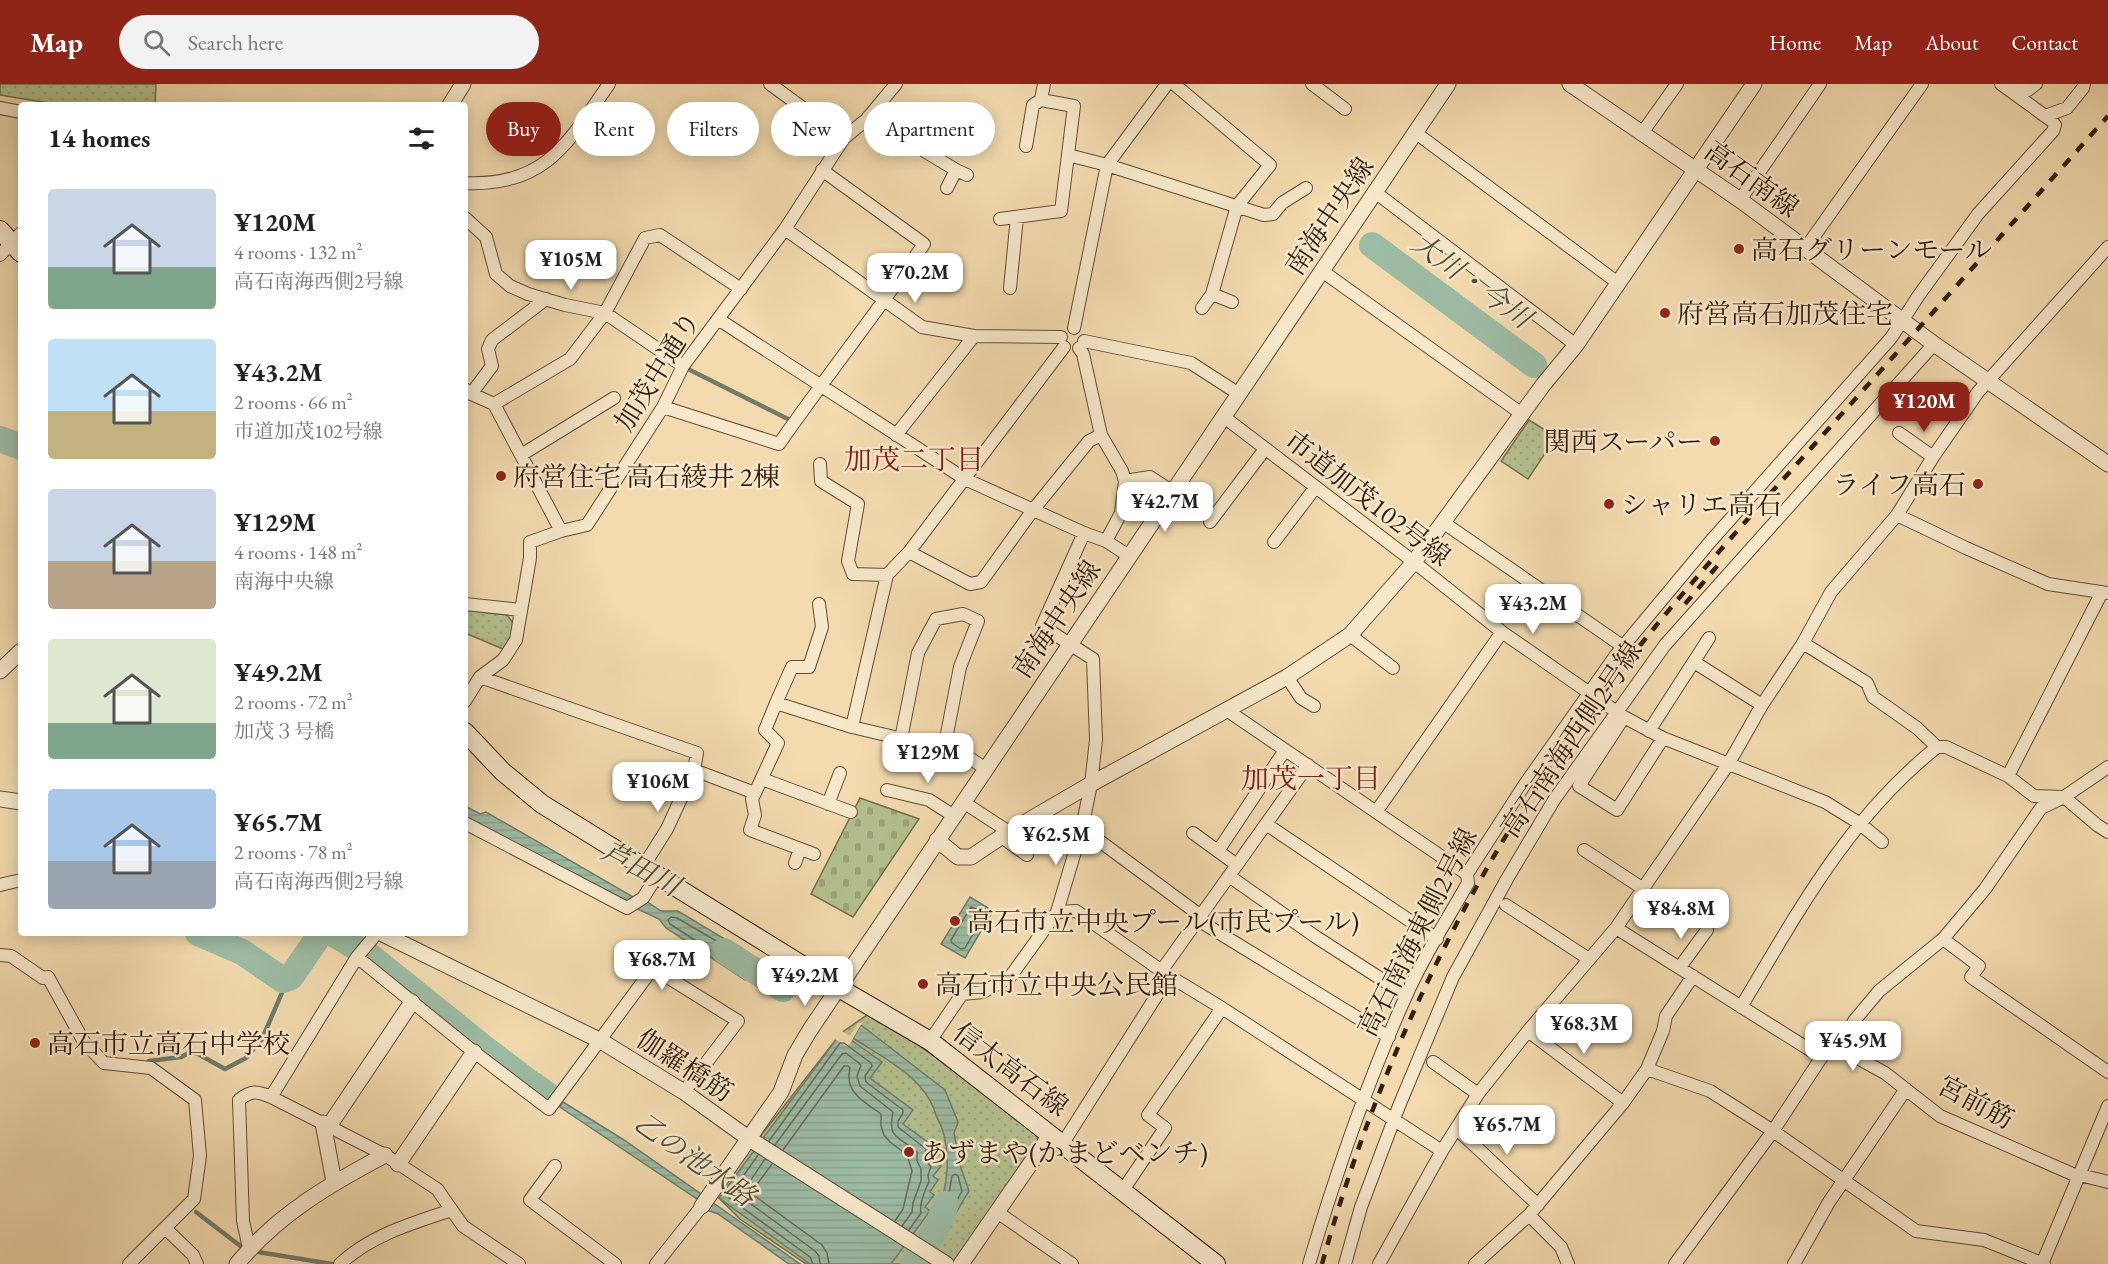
<!DOCTYPE html>
<html lang="en">
<head>
<meta charset="utf-8">
<style>
  body { margin:0; font-family:"EB Garamond","Noto Serif JP",serif; background:#f2f2f2; color:#222; height:100vh; display:flex; flex-direction:column; font-size:22px; white-space:nowrap }
  * { box-sizing:border-box; margin:0 }
  p { font-size:20px; color:#767676 }
  .icon { flex:none; width:33px; height:33px; fill:none; stroke:currentColor; stroke-width:2; stroke-linecap:round; stroke-linejoin:round }
  .map { position:relative; flex:1; overflow:hidden }
  .details { position:absolute; left:18px; top:18px; width:450px; height:834px; display:flex; flex-direction:column; background:#fff; border-radius:6px; box-shadow:0 3px 15px #0003 }
  .details>* { flex:none }
  .top-card { position:absolute; left:486px; top:18px; width:570px; height:54px; display:flex; gap:12px }
  .price { position:absolute; translate:-50% -51px; padding:0 14px; border-radius:12px; background:#fff; color:#222; font-size:20px; line-height:39px; filter:drop-shadow(0 2px 3px #0008) }
  .price::after { content:''; position:absolute; left:50%; top:36px; width:18px; height:14px; margin-left:-9px; background:inherit; clip-path:polygon(0 0,100% 0,50% 100%) }
  .price.on { background:#8f2418; color:#fff }
  ul { padding:0; list-style:none }
  li { display:flex; align-items:center; gap:18px; height:150px; padding:0 30px }
  li span { display:grid; place-items:center; flex:none; width:168px; height:120px; border-radius:6px; color:#555 }
  li>.icon { margin-inline-start:auto }
  span .icon { width:72px; height:72px; fill:#fffc; stroke-width:1 }
  li b { font-size:26px }
  h2 { display:flex; justify-content:space-between; align-items:center; height:72px; padding:0 30px; font-size:26px }
  .chip { padding:0 21px; border-radius:27px; background:#fff; box-shadow:0 3px 15px #0003; font-size:21px; line-height:54px }
  .chip.on { background:#8f2418; color:#fff }
  header { display:flex; align-items:center; gap:36px; box-sizing:border-box; height:84px; padding:0 30px; background:#8f2418; color:#fff }
  header strong { font-size:28px }
  nav { display:flex; gap:33px; margin-inline-start:auto; font-size:21px }
  .search { width:420px; height:54px; background:#f2f2f2; display:flex; align-items:center; gap:15px; box-sizing:border-box; padding:0 21px; border-radius:33px; color:#767676; font-size:22px }
  .map>svg:first-child { display:block }
  .cemetery { fill:url(#cemetery-stones); stroke:#746f50; stroke-width:1.5 }
  .park { fill:url(#park-dots); stroke:#746f50; stroke-width:1.5 }
  .water { fill:url(#water-rules); stroke:#727c6a; stroke-width:1.5 }
  .pier { fill:#f3dbaf }
  .lines { fill:none; stroke-linecap:round; stroke-linejoin:round }
  .shore { stroke:#686c5b; stroke-width:1.5 }
  .stream { stroke:#727c6a; stroke-width:4.5 }
  .river { stroke:#9dbca5; stroke-width:26 }
  .minor-casing { stroke:#624c38; stroke-width:14 }
  .tertiary-casing { stroke:#624c38; stroke-width:17 }
  .secondary-casing { stroke:#321d11; stroke-width:20 }
  .minor { stroke:#f7e8cb; stroke-width:12 }
  .tertiary { stroke:#f7e8cb; stroke-width:15 }
  .secondary { stroke:#f7e8cb; stroke-width:18 }
  .rail { stroke:#321d11; stroke-width:4.5; stroke-dasharray:10 10; stroke-linecap:butt }
  .poi-dot { fill:#8f2418; stroke:#f7e8cb; stroke-width:2 }
  .labels { text-anchor:middle; dominant-baseline:central; stroke-width:5; stroke-linejoin:round; paint-order:stroke }
  .street-label { font-size:27px; fill:#321d11; stroke:#f7e8cb }
  .poi-label { font-size:27px; fill:#321d11; stroke:#f7e8cb; text-anchor:start }
  .water-label { font-size:28px; font-style:italic; fill:#524d3d; stroke:#f7e8cb }
  .neighbourhood-label { font-size:28px; fill:#7a1f14; stroke:#f7e8cb }
</style>
</head>
<body>
<header>
<strong>Map</strong>
<div class="search"><svg class="icon" aria-label="search" viewBox="0 0 24 24"><circle cx="10" cy="10" r="6"/><path d="M15 15l6 6"/></svg>Search here</div>
<nav><a>Home</a><a>Map</a><a>About</a><a>Contact</a></nav>
</header>
<div class="map">
<svg width="2108" height="1180" viewBox="0 0 2108 1180">
  <defs>
    <pattern id="cemetery-stones" width="16" height="16" patternUnits="userSpaceOnUse" patternTransform="scale(1.5)"><rect width="16" height="16" fill="#b5c190"/><path d="M2 7V4a2 2 0 0 1 4 0v3zM10 15v-3a2 2 0 0 1 4 0v3z" fill="#9ca57b"/></pattern>
    <pattern id="park-dots" width="8" height="8" patternUnits="userSpaceOnUse" patternTransform="scale(1.5)"><rect width="8" height="8" fill="#b5c190"/><path d="M2 2h.1M6 6h.1" fill="none" stroke="#9ca57b" stroke-width="1.8" stroke-linecap="round"/></pattern>
    <pattern id="water-rules" width="6" height="5" patternUnits="userSpaceOnUse" patternTransform="scale(1.5)"><rect width="6" height="5" fill="#9dbca5"/><path d="M0 2.5h6" fill="none" stroke="#88a18d"/></pattern>
  </defs>
  <rect width="100%" height="100%" fill="#f3dbaf"/>
  <filter id="stains"><feTurbulence type="fractalNoise" baseFrequency=".00333" numOctaves="4"/><feColorMatrix values="0 0 0 0 .2 0 0 0 0 .09 0 0 0 0 .02 0 0 0 .5 -.17"/></filter>
  <radialGradient id="worn" r=".72"><stop offset=".6" stop-color="#630" stop-opacity="0"/><stop offset="1" stop-color="#630" stop-opacity=".3"/></radialGradient>
  <path class="cemetery" d="M 860,714 L 919,735 L 853,833 L 811,810 Z"/>
  <path class="park" d="M 0,0 L 156,0 L 155,21 L 61,21 L 0,11 Z
    M 1529,336 L 1556,353 L 1528,395 L 1501,377 Z
    M 465,526 L 507,531 C 520,546 512,549 503,565 L 465,549 Z
    M 867,931 L 915,959 L 961,991 L 1036,1049 L 1039,1060 L 955,1180 L 806,1180 L 740,1135 L 719,1114 L 717,1108 L 841,949 Z"/>
  <path class="water" d="M 465,722 L 480,730 L 486,728 L 635,814 L 629,818 L 465,734 Z
    M 970,813 L 993,827 L 965,874 L 941,860 Z
    M 646,817 L 661,827 L 678,827 L 758,875 L 745,896 L 666,844 L 659,835 L 635,824 Z
    M 768,888 L 787,900 L 781,910 L 762,898 Z
    M 861,941 L 945,1006 L 958,1038 L 954,1049 L 960,1081 L 969,1107 L 944,1149 L 941,1148 L 937,1154 L 926,1147 L 928,1144 L 930,1145 C 945,1115 952,1084 944,1051 C 942,1041 936,1034 934,1025 C 930,1014 923,1005 914,996 C 896,979 873,967 853,954 Z
    M 841,949 L 882,978 L 870,994 L 913,1026 L 903,1040 L 936,1064 L 930,1073 L 941,1082 L 933,1092 L 938,1096 L 930,1108 L 934,1111 L 925,1123 L 930,1127 L 891,1180 L 810,1180 L 719,1114 Z
    M 563,1018 L 624,1056 L 701,1110 L 697,1115 L 560,1023 Z
    M 712,1118 L 800,1180 L 789,1180 L 718,1130 L 707,1126 Z"/>
  <path class="pier" d="M 858,939 L 862,939 L 848,963 L 833,954 L 840,946 L 850,952 Z"/>
  <g class="lines">
    <path class="shore" d="M 971,823 L 983,828 L 984,831 L 965,864 L 961,865 L 952,859 L 951,856 Z
      M 671,833 L 677,834 L 747,875 L 748,878 L 745,885 L 741,886 L 670,840 L 668,836 Z
      M 769,1057 L 840,959 L 844,959 L 871,979 L 872,982 L 865,992 L 866,998 L 903,1026 L 903,1029 L 898,1037 L 898,1043 L 926,1065 L 925,1075 L 931,1083 L 928,1091 L 929,1098 C 925,1105 919,1121 921,1129 L 909,1146
      M 775,1061 L 842,970 L 846,969 L 861,981 L 857,992 L 860,1002 L 893,1028 C 887,1055 899,1052 917,1068 L 917,1077 L 921,1085 L 921,1097 L 913,1119 L 912,1128 L 902,1142
      M 783,1066 L 844,982 L 848,982 L 850,984 C 844,1008 864,1018 881,1030 L 881,1042 L 884,1051 L 890,1058 L 907,1071 L 912,1087 L 903,1125 L 895,1137
      M 758,1071 L 730,1111 L 729,1114 L 810,1173 L 813,1180
      M 765,1075 L 740,1112 L 815,1167 L 819,1172 L 820,1180
      M 772,1080 L 752,1107 L 752,1110 L 822,1161 L 827,1169 L 829,1180
      M 955,1090 L 958,1092 L 962,1107 L 953,1123 L 950,1124 L 947,1121 L 952,1092 Z"/>
    <path class="stream" d="M 688,285 L 788,335
      M 149,977 L 181,973 L 191,968 L 198,970 L 225,985 L 246,974 L 262,955 L 284,904 L 283,896
      M 196,1128 L 243,1164
      M 258,1168 L 332,1180"/>
    <path class="river" d="M 1372,161 L 1534,281
      M 0,355 L 21,363
      M 198,849 L 242,868 L 283,896 L 291,893 L 321,849
      M 332,849 L 370,872 L 483,963 L 529,998
      M 724,867 L 783,905
      M 534,1001 L 549,1012
      M 913,1180 L 938,1141 L 946,1120"/>
    <g class="minor-casing">
      <path id="minor" d="M 770,0 L 844,54
        M 1174,0 L 1270,81 L 1237,122 L 1212,210 L 1202,224
        M 1312,0 L 1345,25
        M 2009,0 L 2028,6 L 2036,0
        M 0,24 L 21,28
        M 2045,32 L 2067,24 L 2083,4 L 2084,0
        M 868,33 L 956,86
        M 1416,49 L 1618,199
        M 1642,49 L 1677,0
        M 1026,62 L 1033,21 L 1041,16
        M 1068,71 L 1107,81 L 1264,131 L 1273,130 L 1282,119 L 1306,104
        M 465,99 C 545,103 568,59 609,0
        M 947,104 L 956,86 L 967,91
        M 1375,108 L 1576,261
        M 1740,116 L 1820,0
        M 465,134 L 486,153 L 496,190 L 510,202 L 528,210 L 565,221 L 605,229 L 683,282
        M 1000,135 L 1061,127 L 1074,22 L 1041,16 L 1044,0
        M 785,145 L 922,243 L 974,252 L 1061,253
        M 1805,165 L 1922,0
        M 0,171 L 21,149
        M 1322,187 L 1522,330
        M 1010,204 L 1017,133
        M 1212,210 L 1232,218
        M 718,235 L 965,395 L 1084,449 L 1106,457 L 1129,472
        M 1074,244 L 1107,81 L 1167,0
        M 1084,257 L 1191,279 L 1239,310
        M 1079,264 L 1083,270 L 1101,351 L 1122,387 L 1125,397 L 1121,429 L 1106,457
        M 465,305 L 467,308 L 494,320 L 561,447
        M 471,310 L 492,282 L 488,265 L 492,256 L 546,215
        M 494,320 L 570,275 L 605,229 L 645,154 L 660,151 L 741,205
        M 663,323 L 779,360 C 826,293 877,228 924,160 L 822,86
        M 1224,333 L 1414,478 L 1502,548 L 1624,633 L 1663,654 L 1825,718 L 1859,739 L 1882,758
        M 1899,349 L 1933,373
        M 896,351 L 974,252
        M 521,371 L 614,314
        M 820,380 L 821,397 L 858,420 L 848,477 L 853,490 L 887,491
        M 1125,397 L 1150,393 L 1173,408
        M 1897,431 L 1966,464 L 2048,500 L 2108,509
        M 1210,438 L 1265,365
        M 1444,439 L 1618,559
        M 1274,458 L 1315,404
        M 909,468 L 970,500 L 981,498 L 1033,426 L 1089,357 L 1101,351
        M 465,520 L 521,526
        M 1350,551 L 1393,584
        M 1803,559 L 1867,599 L 1873,613 L 1917,644 L 1937,663
        M 1694,578 L 1762,621
        M 480,593 L 697,669 L 694,686 L 755,709 L 778,659 L 765,646 L 776,619 L 852,643 L 962,669 L 986,685
        M 1287,593 L 1301,614 L 1314,622
        M 465,617 L 480,593 L 503,576 L 516,556 L 530,474 L 530,458 L 561,447 L 587,441 L 663,323 L 683,282 L 785,145 L 844,54 L 866,36 L 896,0
        M 776,619 L 792,583 L 809,583 L 822,543 L 819,520
        M 1228,627 L 1467,790
        M 1624,633 L 1579,702 L 1617,726 L 1663,654
        M 852,643 L 887,491 L 909,468 L 1064,263
        M 1649,647 L 1709,554
        M 901,655 L 918,569 L 936,535 L 963,530 L 978,537 L 960,583 L 944,665
        M 2008,692 L 2102,508
        M 762,695 L 851,728
        M 887,706 L 929,716 L 954,732
        M 755,709 L 752,715 L 755,731 L 750,746 L 814,770
        M 963,718 L 1003,744 L 1006,756 L 1027,771
        M 828,720 L 840,689
        M 1376,728 L 1502,548
        M 465,739 L 627,824 L 643,814 L 657,792
        M 1266,740 L 1437,855
        M 1082,744 L 1201,832
        M 1193,749 L 1237,781
        M 1584,766 L 1642,804
        M 1218,767 L 1285,666
        M 795,779 L 800,765
        M 643,783 L 667,745 L 694,686
        M 1229,792 L 1316,853 L 1406,911
        M 0,801 L 21,796
        M 1506,821 L 1589,875
        M 1057,828 L 1076,827 L 1169,892 L 1222,924 L 1442,1067
        M 1198,836 L 1389,953
        M 1616,844 L 1818,971 L 1841,965 L 1885,989 L 1940,1032 L 2077,1092 L 2084,1092 L 2108,1098
        M 377,849 L 357,873 L 271,1013 L 385,1071 L 437,1105 L 463,1142 L 519,1180
        M 1943,855 L 1979,882 L 1971,893 L 2108,988
        M 0,871 L 11,872 L 43,894 L 48,893 L 84,958 L 104,979 L 151,984 L 195,1016 L 200,1072 L 194,1115 L 165,1144 L 193,1171 L 197,1180
        M 357,873 L 474,968 L 549,1025 L 653,884 L 738,937 L 684,1008
        M 1680,883 L 1707,846
        M 1162,886 L 1308,681
        M 1741,923 C 1798,828 1848,734 1937,663 L 1946,663 L 2008,692 L 2034,712 L 2064,713 L 2097,741 L 2108,748
        M 1528,947 L 1623,1019
        M 930,957 L 962,910 L 983,908 L 1010,893 L 1057,828 L 1082,744 L 1091,700 L 1096,656 L 1093,575 L 1042,542 L 1084,449
        M 1841,965 L 1854,937 L 1879,907 L 1943,855 L 1985,805 L 2041,724 L 2064,713 L 2108,683
        M 1433,978 L 1478,1010
        M 1647,985 L 1710,1007 L 1773,1047 L 1916,1147 L 1984,1156 L 2044,1180
        M 1457,1045 L 1538,1121
        M 1063,1059 L 1169,892
        M 555,1082 L 530,1116 L 615,1180
        M 1123,1106 L 1165,1044 L 1148,1031 L 1222,924
        M 997,1128 L 1072,1180
        M 1529,1131 L 1561,1163 L 1568,1180
        M 249,1164 L 243,1137 L 239,1016 C 251,1006 257,1007 271,1013
        M 129,1180 L 165,1144
        M 340,1180 C 371,1151 413,1139 452,1126
        M 656,1180 L 702,1122
        M 1309,1180 C 1336,1089 1367,998 1406,912 C 1423,873 1447,836 1468,799 L 1467,790 L 1525,700 L 1616,571 L 1710,458 L 1891,254 L 1919,211 L 1978,130 L 2053,47 L 2055,41 L 2052,37 L 2001,0
        M 1345,1180 L 1361,1123 L 1399,1022 L 1453,893 L 1507,795 L 1554,716 L 1665,561 L 1934,260
        M 1379,1180 L 1442,1067 L 1478,1010 L 1528,947 L 1616,844 L 1729,679 L 1762,621 L 1803,559 L 1831,508 L 1897,431 L 1933,373 L 1978,308 L 2108,163
        M 1475,1180 L 1529,1131 L 1623,1019 L 1647,985 L 1663,947 L 1666,932 L 1693,892
        M 1675,1180 L 1773,1047 L 1823,971
        M 1794,1180 L 1829,1118 L 1906,1005
        M 2042,1180 L 2108,1022"/>
    </g>
    <g class="tertiary-casing">
      <path id="tertiary" d="M 1570,0 L 1740,116 L 1934,260 L 2108,380
        M 450,21 L 463,0
        M 0,587 L 21,567
        M 0,715 L 21,718
        M 937,756 L 958,773 L 971,773 L 1007,749 L 1091,700 L 1287,593 L 1350,551 L 1414,478 L 1543,301 L 1576,261 L 1754,0
        M 381,849 L 601,957 L 684,1008 L 748,1054 L 946,1180
        M 323,1039 L 334,1098
        M 329,1042 L 412,918
        M 398,1080 L 474,968
        M 702,1122 L 781,1008 L 795,971 L 810,946 L 1448,0
        M 237,1180 C 277,1131 330,1100 385,1071
        M 961,1180 L 1051,1050"/>
    </g>
    <g class="secondary-casing">
      <path id="secondary" d="M 0,146 L 21,169
        M 465,648 L 503,688 L 542,720 L 839,904 L 930,957 L 1216,1180"/>
    </g>
    <use href="#minor" class="minor"/>
    <use href="#tertiary" class="tertiary"/>
    <use href="#secondary" class="secondary"/>
    <path class="rail" d="M 1685,520 L 1718,481
      M 1322,1180 C 1376,985 1468,791 1588,629 C 1662,528 1747,436 1830,343 C 1923,240 2015,136 2108,32"/>
  </g>
  <g class="poi-dot">
    <circle cx="1739" cy="165" r="6"/>
    <circle cx="1665" cy="229" r="6"/>
    <circle cx="1715" cy="357" r="6"/>
    <circle cx="501" cy="392" r="6"/>
    <circle cx="1978" cy="400" r="6"/>
    <circle cx="1609" cy="420" r="6"/>
    <circle cx="955" cy="837" r="6"/>
    <circle cx="923" cy="900" r="6"/>
    <circle cx="35" cy="959" r="6"/>
    <circle cx="909" cy="1068" r="6"/>
  </g>
  <g class="labels">
    <g class="street-label">
      <text transform="translate(1752 95) rotate(36)">高石南線</text>
      <text transform="translate(1329 132) rotate(-56)">南海中央線</text>
      <text transform="translate(657 287) rotate(-58)">加茂中通り</text>
      <text transform="translate(1368 414) rotate(38)">市道加茂102号線</text>
      <text transform="translate(1056 535) rotate(-56)">南海中央線</text>
      <text transform="translate(1571 655) rotate(-56)">高石南海西側2号線</text>
      <text transform="translate(1417 848) rotate(-63)">高石南海東側2号線</text>
      <text transform="translate(685 981) rotate(33)">伽羅橋筋</text>
      <text transform="translate(1011 985) rotate(37)">信太高石線</text>
      <text transform="translate(1976 1018) rotate(28)">宮前筋</text>
    </g>
    <g class="poi-label">
      <text x="1751" y="165">高石グリーンモール</text>
      <text x="1677" y="229">府営高石加茂住宅</text>
      <text x="1703" y="357" text-anchor="end">関西スーパー</text>
      <text x="513" y="392">府営住宅 高石綾井 2棟</text>
      <text x="1966" y="400" text-anchor="end">ライフ高石</text>
      <text x="1621" y="420">シャリエ高石</text>
      <text x="967" y="837">高石市立中央プール(市民プール)</text>
      <text x="935" y="900">高石市立中央公民館</text>
      <text x="47" y="959">高石市立高石中学校</text>
      <text x="921" y="1068">あずまや(かまどベンチ)</text>
    </g>
    <g class="water-label">
      <text transform="translate(1472 196) rotate(36)">大川・今川</text>
      <text transform="translate(641 784) rotate(28)">芦田川</text>
      <text transform="translate(695 1075) rotate(35)">乙の池水路</text>
    </g>
    <g class="neighbourhood-label">
      <text x="914" y="375">加茂二丁目</text>
      <text x="1311" y="694">加茂一丁目</text>
    </g>
  </g>
  <rect width="100%" height="100%" filter="url(#stains)"/>
  <rect width="100%" height="100%" fill="url(#worn)"/>
</svg>
<b class="price" style="left:571px;top:207px">¥105M</b>
<b class="price" style="left:915px;top:220px">¥70.2M</b>
<b class="price on" style="left:1924px;top:349px">¥120M</b>
<b class="price" style="left:1165px;top:449px">¥42.7M</b>
<b class="price" style="left:1533px;top:551px">¥43.2M</b>
<b class="price" style="left:928px;top:700px">¥129M</b>
<b class="price" style="left:658px;top:729px">¥106M</b>
<b class="price" style="left:1056px;top:782px">¥62.5M</b>
<b class="price" style="left:1681px;top:856px">¥84.8M</b>
<b class="price" style="left:662px;top:907px">¥68.7M</b>
<b class="price" style="left:805px;top:923px">¥49.2M</b>
<b class="price" style="left:1584px;top:971px">¥68.3M</b>
<b class="price" style="left:1853px;top:988px">¥45.9M</b>
<b class="price" style="left:1507px;top:1072px">¥65.7M</b>
<div class="top-card">
<a class="chip on">Buy</a>
<a class="chip">Rent</a>
<a class="chip">Filters</a>
<a class="chip">New</a>
<a class="chip">Apartment</a>
</div>
<section class="details">
<h2>14 homes<svg class="icon" aria-label="filters" viewBox="0 0 24 24"><path d="M4 7h16M4 17h16"/><circle cx="9" cy="7" r="2"/><circle cx="15" cy="17" r="2"/></svg></h2>
<ul>
<li><span style="background:linear-gradient(#c9d6e8 65%,#7fa58c 0)"><svg class="icon" aria-label="home" viewBox="0 0 24 24"><path d="M3 11l9-7 9 7M6 9v11h12V9"/></svg></span><div><b>¥120M</b><p>4 rooms · 132 m²</p><p>高石南海西側2号線</p></div></li>
<li><span style="background:linear-gradient(#bfe0f5 60%,#c2b280 0)"><svg class="icon" aria-label="home" viewBox="0 0 24 24"><path d="M3 11l9-7 9 7M6 9v11h12V9"/></svg></span><div><b>¥43.2M</b><p>2 rooms · 66 m²</p><p>市道加茂102号線</p></div></li>
<li><span style="background:linear-gradient(#c9d6e8 60%,#b9a48a 0)"><svg class="icon" aria-label="home" viewBox="0 0 24 24"><path d="M3 11l9-7 9 7M6 9v11h12V9"/></svg></span><div><b>¥129M</b><p>4 rooms · 148 m²</p><p>南海中央線</p></div></li>
<li><span style="background:linear-gradient(#dfe7d0 70%,#7fa58c 0)"><svg class="icon" aria-label="home" viewBox="0 0 24 24"><path d="M3 11l9-7 9 7M6 9v11h12V9"/></svg></span><div><b>¥49.2M</b><p>2 rooms · 72 m²</p><p>加茂３号橋</p></div></li>
<li><span style="background:linear-gradient(#a9c7e8 60%,#9aa5b1 0)"><svg class="icon" aria-label="home" viewBox="0 0 24 24"><path d="M3 11l9-7 9 7M6 9v11h12V9"/></svg></span><div><b>¥65.7M</b><p>2 rooms · 78 m²</p><p>高石南海西側2号線</p></div></li>
</ul>
</section>
</div>
</body>
</html>
